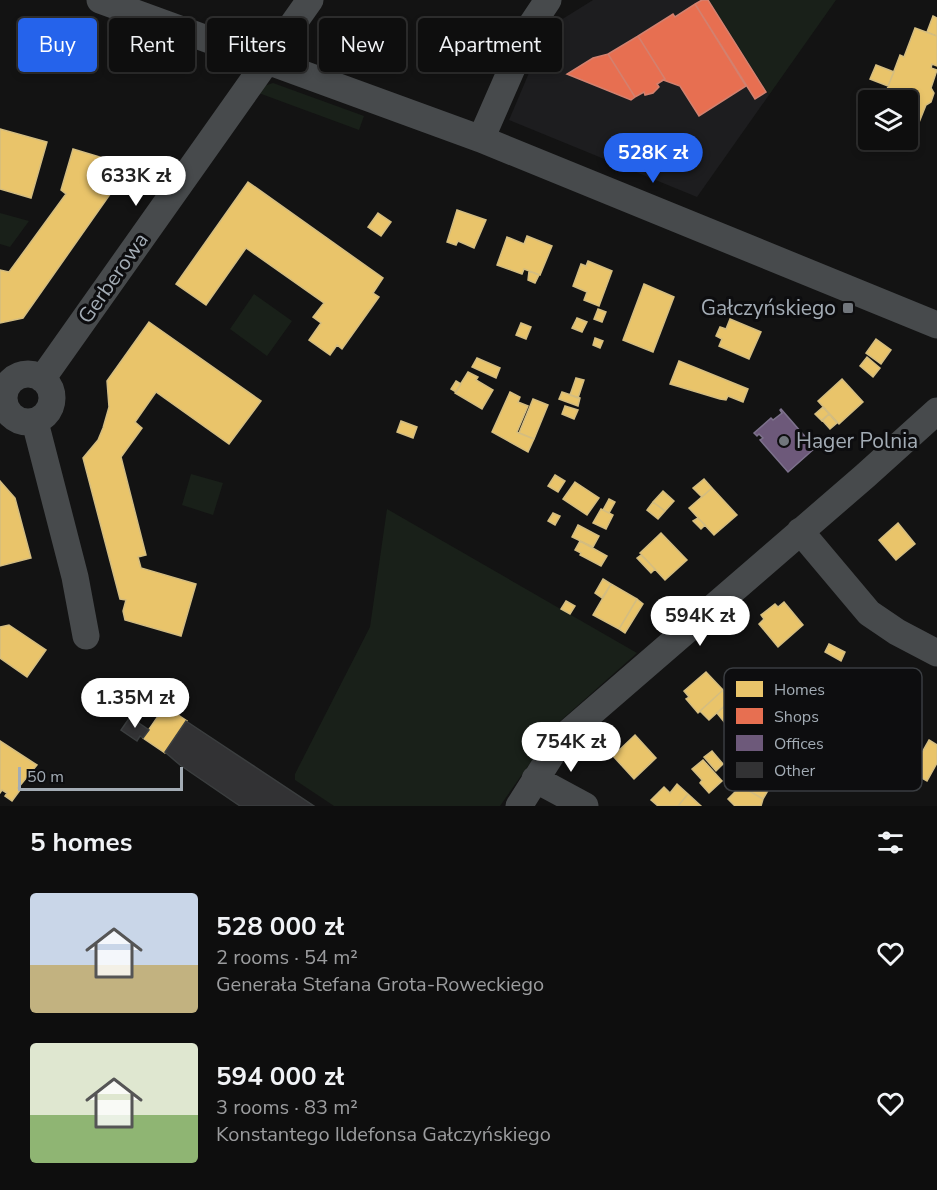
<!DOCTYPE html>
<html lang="en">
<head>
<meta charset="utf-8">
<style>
  body { margin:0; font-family:"Nunito Sans",sans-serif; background:#1c1c1c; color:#f1f3f6; height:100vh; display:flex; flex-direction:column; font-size:22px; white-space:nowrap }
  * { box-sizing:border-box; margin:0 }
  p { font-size:20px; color:#9b9c9e }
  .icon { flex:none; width:33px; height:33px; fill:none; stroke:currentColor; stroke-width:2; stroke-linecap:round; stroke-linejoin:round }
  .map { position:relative; height:806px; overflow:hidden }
  .panel { display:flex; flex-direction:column; background:#0e0e0e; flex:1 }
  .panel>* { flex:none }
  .banner { position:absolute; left:18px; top:18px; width:600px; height:54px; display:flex; gap:12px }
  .tools { position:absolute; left:858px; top:90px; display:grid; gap:12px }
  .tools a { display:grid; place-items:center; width:60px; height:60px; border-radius:6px; background:#0e0e0e; box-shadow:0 3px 9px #0003,0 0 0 2px #2e2e2e; font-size:30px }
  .scale { position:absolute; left:18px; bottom:15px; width:165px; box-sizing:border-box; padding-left:6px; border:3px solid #a3acb5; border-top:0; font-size:16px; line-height:21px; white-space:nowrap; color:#a3acb5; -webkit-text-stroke:4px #0d0d0f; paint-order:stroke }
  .price { position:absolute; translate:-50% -51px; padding:0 14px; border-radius:21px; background:#fff; color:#222; font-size:20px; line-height:39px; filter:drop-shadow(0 2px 3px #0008) }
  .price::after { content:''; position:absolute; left:50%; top:36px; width:18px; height:14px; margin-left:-9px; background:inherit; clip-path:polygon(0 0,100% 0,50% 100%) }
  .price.selected { background:#2563eb; color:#fff }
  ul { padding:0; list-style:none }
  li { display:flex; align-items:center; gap:18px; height:150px; padding:0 30px }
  li span { display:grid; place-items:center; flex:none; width:168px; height:120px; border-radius:6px; color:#555 }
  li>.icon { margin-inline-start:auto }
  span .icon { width:72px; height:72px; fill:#fffc; stroke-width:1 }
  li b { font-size:26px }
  h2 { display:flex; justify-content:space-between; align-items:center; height:72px; padding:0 30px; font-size:26px }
  .chip { padding:0 21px; border-radius:6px; background:#0e0e0e; box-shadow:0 3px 9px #0003,0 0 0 2px #2e2e2e; font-size:21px; line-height:54px }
  .chip.selected { background:#2563eb; color:#fff }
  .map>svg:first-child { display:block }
  .built { fill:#1d1d1f }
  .green { fill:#192019 }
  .homes { fill:#e9c46a; stroke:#d4bd80; stroke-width:1.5 }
  .shops { fill:#e76f51; stroke:#d3816f; stroke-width:1.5 }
  .offices { fill:#6d597a; stroke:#7d728c; stroke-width:1.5 }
  .building { fill:#323234; stroke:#3b3e3f; stroke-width:1.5 }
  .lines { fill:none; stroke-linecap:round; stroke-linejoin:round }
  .minor { stroke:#474a4c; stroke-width:27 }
  .poi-dot { fill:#71767c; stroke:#0d0d0f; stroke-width:2 }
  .labels { text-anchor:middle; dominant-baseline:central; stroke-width:6; stroke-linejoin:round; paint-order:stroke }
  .street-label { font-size:21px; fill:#a3acb5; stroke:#0d0d0f }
  .poi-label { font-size:21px; fill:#a3acb5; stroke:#0d0d0f; text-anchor:end }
  .key { fill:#0d0d0f; stroke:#3a3d41; stroke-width:1.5 }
  .key-label { font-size:16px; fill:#a3acb5 }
</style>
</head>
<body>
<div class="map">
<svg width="937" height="806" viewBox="0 0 937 806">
  <rect width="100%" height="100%" fill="#131313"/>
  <path class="built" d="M 593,0 L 709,0 L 769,95 L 697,197 L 509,120 L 548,28 Z"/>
  <path class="green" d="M 709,0 L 836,0 L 769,95 Z
    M 273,83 L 364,116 L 359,130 L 256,92 L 264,86 Z
    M 0,213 L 29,221 L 10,247 L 0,244 Z
    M 254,294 L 292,321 L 267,356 L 230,329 Z
    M 191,474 L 223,483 L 213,515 L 182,505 Z
    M 387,509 L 637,653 L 558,723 L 500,806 L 334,806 L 295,780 L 295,774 L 370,627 Z"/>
  <path class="homes" d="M 933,16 L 937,18 L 937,36 L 927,32 Z
    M 915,28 L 937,36 L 937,66 L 932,64 L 931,68 L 937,70 L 931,88 L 934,93 L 931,102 L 926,105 L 916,130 L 908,126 L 908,100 L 883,100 L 900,55 L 904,57 Z
    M 876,65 L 894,72 L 888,86 L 870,79 Z
    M 0,129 L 47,142 L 31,198 L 0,189 Z
    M 73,149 L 113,161 L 112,164 L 125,173 L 23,318 L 0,323 L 0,270 L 9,272 L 66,194 L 61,190 Z
    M 248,182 L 383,278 L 373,293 L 379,297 L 342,349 L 337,345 L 330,355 L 309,340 L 321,323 L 313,317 L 324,303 L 246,248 L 206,305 L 176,284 Z
    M 457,210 L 486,220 L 474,248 L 458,241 L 456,245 L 447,242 Z
    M 378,213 L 391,222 L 381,236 L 368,227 Z
    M 527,236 L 552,246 L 540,275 L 524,269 L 522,274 L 497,265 L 507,237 L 524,244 Z
    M 588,261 L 612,271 L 599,306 L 584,300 L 587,292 L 573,286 L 581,264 L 586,266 Z
    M 529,271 L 539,275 L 535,283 L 528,280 Z
    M 644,284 L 674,297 L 653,352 L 623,340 Z
    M 598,309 L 606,312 L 602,322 L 594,319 Z
    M 577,318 L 587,322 L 582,332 L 572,328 Z
    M 730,319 L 761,332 L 749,359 L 719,346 L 722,339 L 716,336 L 720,327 L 726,329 Z
    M 149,322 L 261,401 L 229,444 L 156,392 L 135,422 L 142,428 L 121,457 L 146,555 L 138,557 L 141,568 L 196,584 L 181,636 L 125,620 L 123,611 L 126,600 L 120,599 L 83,458 L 98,440 L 103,428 L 109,407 L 107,381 Z
    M 521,323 L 531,327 L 526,339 L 516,335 Z
    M 595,338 L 603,341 L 600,348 L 593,345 Z
    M 876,339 L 891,350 L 881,364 L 866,353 Z
    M 867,357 L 880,368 L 873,377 L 860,366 Z
    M 477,358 L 500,368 L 496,378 L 472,367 Z
    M 679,361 L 748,389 L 743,402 L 728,396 L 726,400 L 720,399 L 670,384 Z
    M 468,372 L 478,377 L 476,380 L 493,390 L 482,409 L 455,393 Z
    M 576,378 L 584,380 L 578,398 L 570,395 Z
    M 842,379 L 863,402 L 839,424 L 818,401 Z
    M 456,381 L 461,384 L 456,392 L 451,389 Z
    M 510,392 L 520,397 L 518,402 L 528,406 L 517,432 L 534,439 L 528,452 L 492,432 Z
    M 562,392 L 580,398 L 578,406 L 559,399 Z
    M 533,399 L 548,405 L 534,439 L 519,433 Z
    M 565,406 L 578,410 L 574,419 L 562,414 Z
    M 823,407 L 829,414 L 822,421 L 815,414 Z
    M 829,414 L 837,423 L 830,429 L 822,420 Z
    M 401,421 L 417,427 L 413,438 L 397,432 Z
    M 555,475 L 565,481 L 558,492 L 548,486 Z
    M 704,479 L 712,488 L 702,497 L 693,488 Z
    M 0,481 L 15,498 L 31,558 L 0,566 Z
    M 575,482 L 599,498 L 587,515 L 563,499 Z
    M 712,488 L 737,515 L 714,535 L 689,508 Z
    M 663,491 L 674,501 L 665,511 L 653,502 Z
    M 609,499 L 615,502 L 609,513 L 603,510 Z
    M 653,502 L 665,511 L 658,519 L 647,510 Z
    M 601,509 L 613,515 L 606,529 L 593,523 Z
    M 553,513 L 560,516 L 555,525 L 548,521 Z
    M 698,518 L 705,525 L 701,529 L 693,521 Z
    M 898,523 L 915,544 L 896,560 L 879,540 Z
    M 578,525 L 599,536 L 593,547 L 572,537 Z
    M 661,533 L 687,560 L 665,580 L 640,553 Z
    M 580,541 L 607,556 L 601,566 L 580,555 L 581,553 L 575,550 Z
    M 641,555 L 655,569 L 651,573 L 637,558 Z
    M 603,579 L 611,584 L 602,598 L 595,593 Z
    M 611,584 L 637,599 L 619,629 L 593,615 Z
    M 637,599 L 643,604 L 625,633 L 619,629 Z
    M 566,601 L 575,606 L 570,614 L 561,609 Z
    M 784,602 L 803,625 L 778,647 L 759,624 L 764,619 L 761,615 L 775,604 L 778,607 Z
    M 9,625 L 46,650 L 27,677 L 0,658 L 0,627 Z
    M 829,644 L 845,652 L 841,661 L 825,652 Z
    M 706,672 L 723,690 L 698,713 L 686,699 L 689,697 L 684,691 Z
    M 723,690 L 731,700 L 709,720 L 700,711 Z
    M 731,700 L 740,710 L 725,723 L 717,713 Z
    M 165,706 L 187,721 L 165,753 L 143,738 Z
    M 770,730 L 795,744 L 763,799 L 744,788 L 749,779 L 743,773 L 756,760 L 759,761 L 762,756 L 764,757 L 767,751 L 760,745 Z
    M 635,735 L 656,758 L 634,779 L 613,756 Z
    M 929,740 L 937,745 L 937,763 L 927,781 L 911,772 Z
    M 0,741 L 37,765 L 18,788 L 20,790 L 12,801 L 5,796 L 7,793 L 2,790 L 0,793 Z
    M 712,751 L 723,764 L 716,771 L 704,757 Z
    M 703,760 L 722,781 L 709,793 L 700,783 L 702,780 L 692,769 Z
    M 677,784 L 688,794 L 678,806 L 658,806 L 651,800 L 664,787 L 670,793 Z
    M 741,786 L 763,799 L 761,806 L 735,806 L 728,799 Z
    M 688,794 L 701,806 L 678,806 Z"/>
  <path class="shops" d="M 702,0 L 708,0 L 766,92 L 755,99 L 695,4 Z
    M 695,4 L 746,86 L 699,116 L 680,86 L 663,80 L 665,79 L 638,36 L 673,14 L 675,17 Z
    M 638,36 L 665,79 L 657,84 L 659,87 L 653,93 L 645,95 L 644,92 L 635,97 L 608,54 Z
    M 608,54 L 635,97 L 631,100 L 567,74 L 593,58 Z"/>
  <path class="offices" d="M 781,409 L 815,448 L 788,472 L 760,440 L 763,438 L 759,434 L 757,436 L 754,433 L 771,418 L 773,420 L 782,413 L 780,410 Z"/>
  <path class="building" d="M 130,717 L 149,730 L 143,738 L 140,736 L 137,741 L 121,730 Z
    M 186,721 L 314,806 L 240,806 L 180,765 L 165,752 Z"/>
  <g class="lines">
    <path class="minor" d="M 100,0 L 481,139 L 937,325
      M 481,139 L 530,27 L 548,0
      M4 398a24 24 0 1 1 48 0a24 24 0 1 1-48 0Z
      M 42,379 L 310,0
      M 35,422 L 75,577 L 86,636
      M 800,531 L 869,613 L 897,632 L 937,653
      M 535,779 L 585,806
      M 519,806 L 562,738 L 865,476 L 937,411"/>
  </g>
  <g class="poi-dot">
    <rect x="842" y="302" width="12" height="12" rx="3"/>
    <circle cx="784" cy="441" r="6"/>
  </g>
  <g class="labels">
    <g class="street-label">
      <text transform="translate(113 278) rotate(-55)">Gerberowa</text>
    </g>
    <g class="poi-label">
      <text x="836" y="308">Gałczyńskiego</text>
      <text x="796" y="441" text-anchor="start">Hager Polnia</text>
    </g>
  </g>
  <rect x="724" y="668" width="198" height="123" rx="9" class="key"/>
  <rect x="736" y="681" width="27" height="16" fill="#e9c46a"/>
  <rect x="736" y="708" width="27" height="16" fill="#e76f51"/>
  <rect x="736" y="735" width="27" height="16" fill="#6d597a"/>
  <rect x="736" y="762" width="27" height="16" fill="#323234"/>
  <g class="key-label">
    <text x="774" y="695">Homes</text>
    <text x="774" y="722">Shops</text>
    <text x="774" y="749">Offices</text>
    <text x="774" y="776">Other</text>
  </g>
</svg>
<div class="tools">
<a><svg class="icon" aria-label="layers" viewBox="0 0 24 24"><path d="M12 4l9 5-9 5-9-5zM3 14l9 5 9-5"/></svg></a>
</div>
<div class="scale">50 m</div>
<b class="price selected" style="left:653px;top:184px">528K zł</b>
<b class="price" style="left:136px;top:207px">633K zł</b>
<b class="price" style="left:700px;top:647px">594K zł</b>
<b class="price" style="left:135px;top:729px">1.35M zł</b>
<b class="price" style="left:571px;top:773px">754K zł</b>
<div class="banner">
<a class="chip selected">Buy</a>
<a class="chip">Rent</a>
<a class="chip">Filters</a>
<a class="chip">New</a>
<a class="chip">Apartment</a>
</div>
</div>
<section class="panel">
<h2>5 homes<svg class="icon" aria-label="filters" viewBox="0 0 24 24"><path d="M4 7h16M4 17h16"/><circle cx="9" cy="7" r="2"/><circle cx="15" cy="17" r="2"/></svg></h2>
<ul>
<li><span style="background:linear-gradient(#c9d6e8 60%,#c2b280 0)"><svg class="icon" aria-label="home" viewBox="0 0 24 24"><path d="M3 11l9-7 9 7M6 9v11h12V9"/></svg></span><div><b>528 000 zł</b><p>2 rooms · 54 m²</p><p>Generała Stefana Grota-Roweckiego</p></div><svg class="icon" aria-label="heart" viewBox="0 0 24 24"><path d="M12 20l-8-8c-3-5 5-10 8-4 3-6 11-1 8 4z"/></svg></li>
<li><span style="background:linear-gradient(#dfe7d0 60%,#8fb573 0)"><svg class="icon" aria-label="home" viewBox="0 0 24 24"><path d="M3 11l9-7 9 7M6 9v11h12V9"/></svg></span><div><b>594 000 zł</b><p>3 rooms · 83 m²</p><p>Konstantego Ildefonsa Gałczyńskiego</p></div><svg class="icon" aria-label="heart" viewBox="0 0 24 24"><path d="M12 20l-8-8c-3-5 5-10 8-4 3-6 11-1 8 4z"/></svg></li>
</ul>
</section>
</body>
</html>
